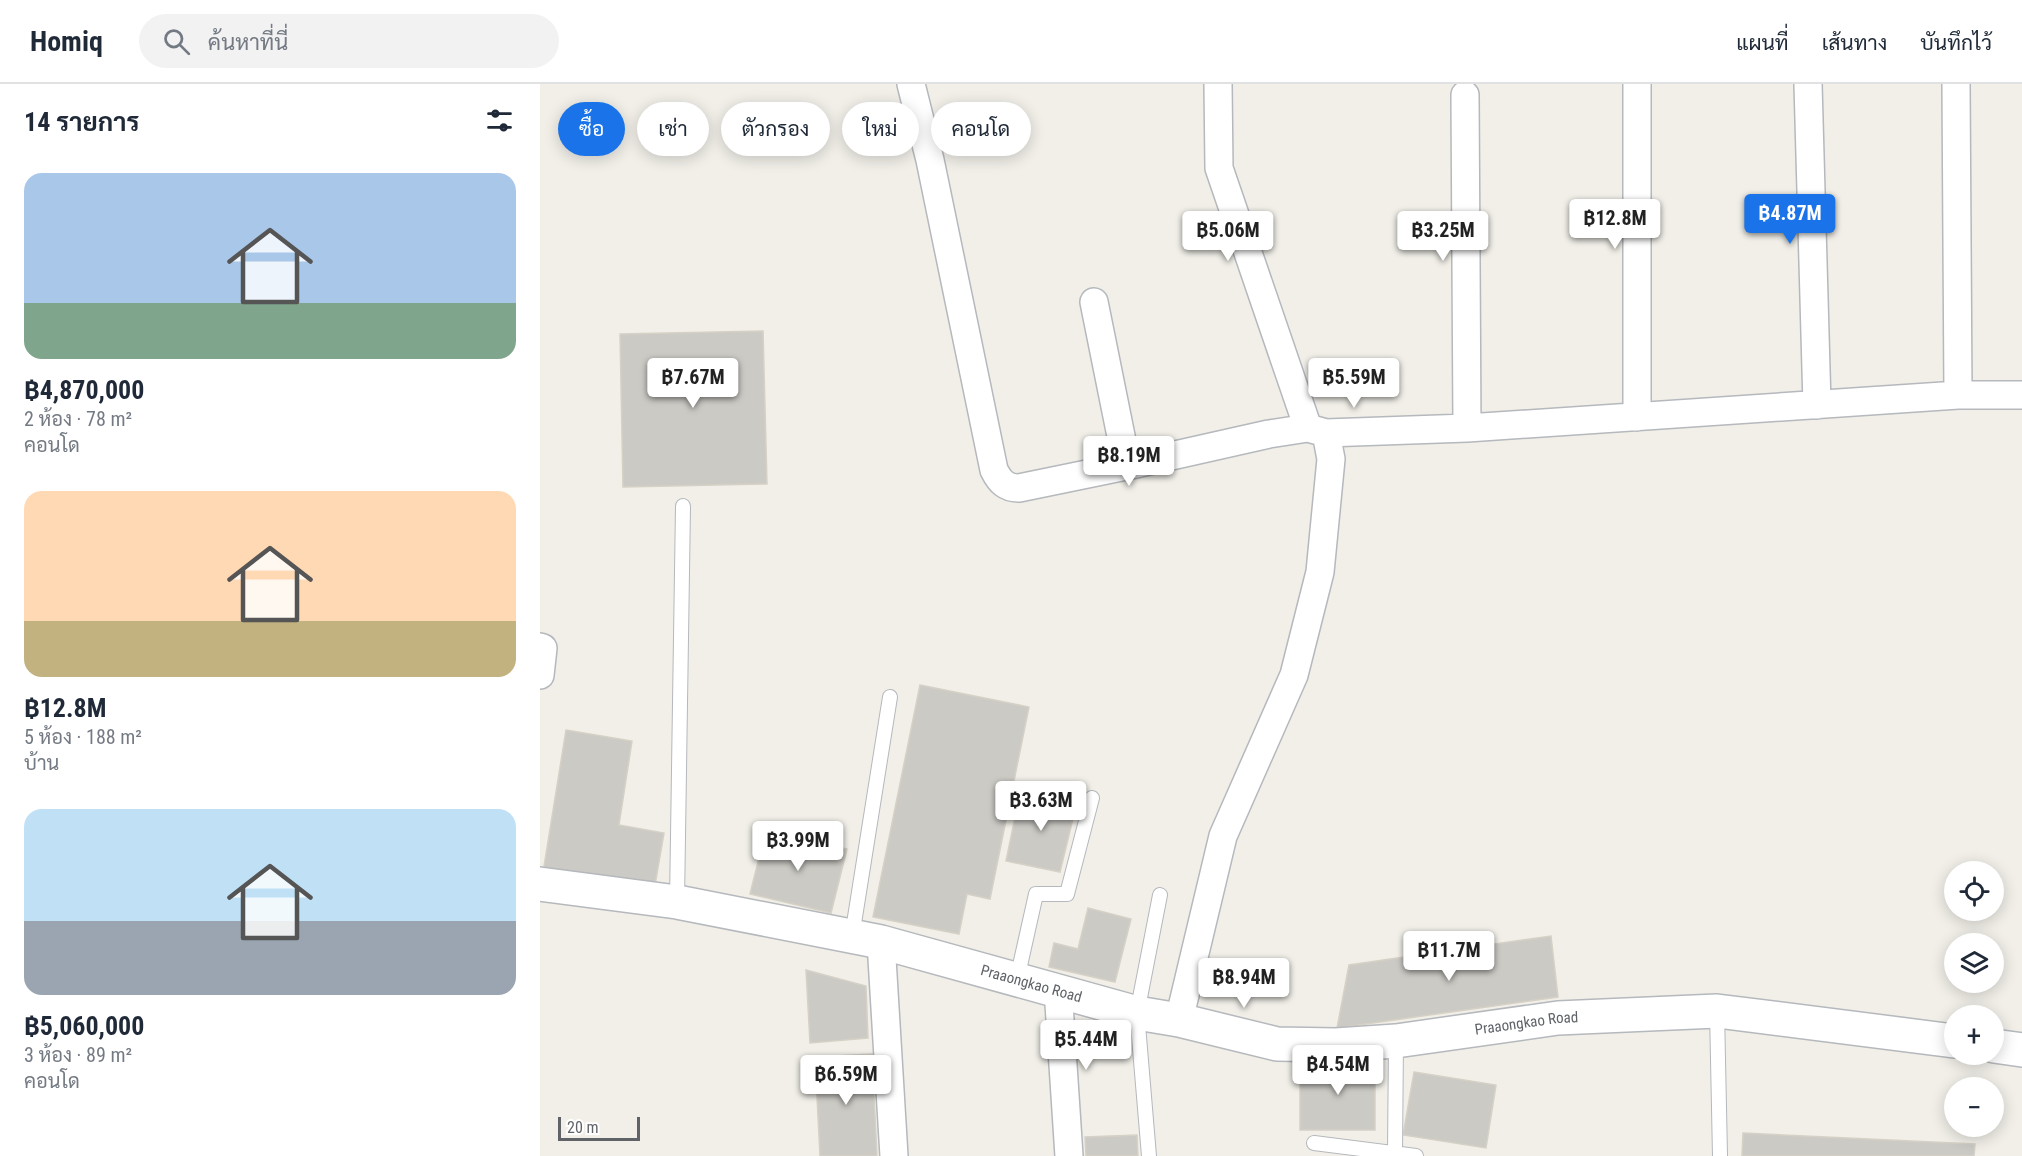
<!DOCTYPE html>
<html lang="th">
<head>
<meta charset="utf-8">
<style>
  body { margin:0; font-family:"Roboto Condensed",Sarabun,sans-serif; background:#f2f2f3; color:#1f2937; height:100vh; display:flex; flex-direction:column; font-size:22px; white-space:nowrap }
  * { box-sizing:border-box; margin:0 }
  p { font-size:20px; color:#747a83 }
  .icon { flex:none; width:33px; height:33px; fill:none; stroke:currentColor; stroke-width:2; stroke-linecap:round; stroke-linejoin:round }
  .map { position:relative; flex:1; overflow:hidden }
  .panel { display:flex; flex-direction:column; background:#fff; width:540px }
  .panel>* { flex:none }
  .top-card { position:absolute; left:18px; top:18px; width:570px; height:54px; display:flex; gap:12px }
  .buttons { position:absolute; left:1404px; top:777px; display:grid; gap:12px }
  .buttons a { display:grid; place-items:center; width:60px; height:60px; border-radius:50%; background:#fff; box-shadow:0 3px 15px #0003; font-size:30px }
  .scale { position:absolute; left:18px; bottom:15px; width:82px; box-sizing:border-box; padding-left:6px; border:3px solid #5f6368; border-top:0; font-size:16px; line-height:21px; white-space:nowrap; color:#5f6368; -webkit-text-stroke:4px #fff; paint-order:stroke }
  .price { position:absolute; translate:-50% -51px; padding:0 14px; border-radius:6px; background:#fff; color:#222; font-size:20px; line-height:39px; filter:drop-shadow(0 2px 3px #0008) }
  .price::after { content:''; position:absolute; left:50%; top:36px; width:18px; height:14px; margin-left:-9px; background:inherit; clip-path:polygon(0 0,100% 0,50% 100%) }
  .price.selected { background:#1a73e8; color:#fff }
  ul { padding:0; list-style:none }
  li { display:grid; align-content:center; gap:12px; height:318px; padding:0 24px }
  li span { display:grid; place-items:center; height:186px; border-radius:18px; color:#555 }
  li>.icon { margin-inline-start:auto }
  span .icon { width:108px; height:108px; fill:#fffc; stroke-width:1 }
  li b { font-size:26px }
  h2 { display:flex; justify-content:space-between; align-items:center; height:72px; padding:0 24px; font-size:26px }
  .chip { padding:0 21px; border-radius:27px; background:#fff; box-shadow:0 3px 15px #0003; font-size:21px; line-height:54px }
  .chip.selected { background:#1a73e8; color:#fff }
  header { display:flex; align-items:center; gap:36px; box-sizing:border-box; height:84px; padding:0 30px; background:#fff; border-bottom:2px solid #e0e1e3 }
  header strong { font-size:28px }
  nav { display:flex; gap:33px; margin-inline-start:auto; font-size:21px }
  .search { width:420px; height:54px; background:#f2f2f3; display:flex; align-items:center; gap:15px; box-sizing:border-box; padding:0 21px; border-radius:33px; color:#747a83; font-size:22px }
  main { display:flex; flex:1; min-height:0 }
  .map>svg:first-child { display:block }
  .building { fill:#cccac5; stroke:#d6d1c6; stroke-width:1.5 }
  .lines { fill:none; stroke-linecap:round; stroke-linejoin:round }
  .service-casing { stroke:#b5b8bc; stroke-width:16 }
  .minor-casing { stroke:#b5b8bc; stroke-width:30 }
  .tertiary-casing { stroke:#b5b8bc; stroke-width:36 }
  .service { stroke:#fff; stroke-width:14 }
  .minor { stroke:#fff; stroke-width:27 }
  .tertiary { stroke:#fff; stroke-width:33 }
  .labels { text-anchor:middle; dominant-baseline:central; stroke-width:4.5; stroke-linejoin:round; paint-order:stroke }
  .street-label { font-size:15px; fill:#5f6368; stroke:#fff }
</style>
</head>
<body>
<header>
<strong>Homiq</strong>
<div class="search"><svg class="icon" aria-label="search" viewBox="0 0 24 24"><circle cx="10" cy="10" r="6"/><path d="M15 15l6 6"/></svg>ค้นหาที่นี่</div>
<nav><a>แผนที่</a><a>เส้นทาง</a><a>บันทึกไว้</a></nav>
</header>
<main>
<section class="panel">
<h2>14 รายการ<svg class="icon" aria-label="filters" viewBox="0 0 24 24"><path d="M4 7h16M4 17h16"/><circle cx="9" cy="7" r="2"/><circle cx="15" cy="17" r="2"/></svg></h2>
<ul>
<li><span style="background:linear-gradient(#a9c7e8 70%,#7fa58c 0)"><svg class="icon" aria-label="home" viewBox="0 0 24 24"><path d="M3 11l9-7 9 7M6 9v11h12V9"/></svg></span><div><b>฿4,870,000</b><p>2 ห้อง · 78 m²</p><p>คอนโด</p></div></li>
<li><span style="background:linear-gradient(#ffd9b3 70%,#c2b280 0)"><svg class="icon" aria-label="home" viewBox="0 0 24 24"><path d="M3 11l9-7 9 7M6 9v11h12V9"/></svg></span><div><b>฿12.8M</b><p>5 ห้อง · 188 m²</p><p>บ้าน</p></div></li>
<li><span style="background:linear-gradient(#bfe0f5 60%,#9aa5b1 0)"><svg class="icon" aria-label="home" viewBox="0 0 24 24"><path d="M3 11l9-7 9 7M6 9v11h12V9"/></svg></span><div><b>฿5,060,000</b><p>3 ห้อง · 89 m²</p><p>คอนโด</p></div></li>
</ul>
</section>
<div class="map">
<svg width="1482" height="1072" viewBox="0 0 1482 1072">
  <rect width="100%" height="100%" fill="#f1efe8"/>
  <path class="building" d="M 223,247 L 227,400 L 83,403 L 80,250 Z
    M 380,601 L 489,623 L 450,815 L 427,810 L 419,850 L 333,833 Z
    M 26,646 L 92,657 L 79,741 L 124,749 L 113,813 L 2,795 Z
    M 480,709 L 537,718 L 520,788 L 466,777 Z
    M 226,746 L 307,765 L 291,829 L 210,810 Z
    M 548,824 L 591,835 L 575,898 L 509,883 L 514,859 L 538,865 Z
    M 1011,852 L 1018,913 L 797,944 L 809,881 Z
    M 266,886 L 326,902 L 328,954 L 270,959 Z
    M 332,970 L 337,1072 L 280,1072 L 275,973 Z
    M 760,978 L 835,978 L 835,1046 L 760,1046 Z
    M 874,988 L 956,1001 L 946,1064 L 863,1051 Z
    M 1203,1049 L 1435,1060 L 1434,1072 L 1202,1072 Z
    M 597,1051 L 598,1072 L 546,1072 L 545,1053 Z"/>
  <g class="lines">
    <g class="service-casing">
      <path id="service" d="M 137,818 L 143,422
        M 312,852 L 350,613
        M 477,895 L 496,810 L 527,810 L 552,714
        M 1177,927 L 1180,1072
        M 774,1059 L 876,1072
        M 855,1068 L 856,957
        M 609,1072 L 597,929 L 620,811"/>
    </g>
    <g class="minor-casing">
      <path id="minor" d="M 371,0 L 390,76 L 454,386 C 460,398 466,404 479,404 L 591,381
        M 678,0 L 679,84 L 768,344
        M 1097,0 L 1097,333
        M 1268,0 L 1277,321
        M 1416,0 L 1418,311
        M 925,11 L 927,344
        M 554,218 L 582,357 L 591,381 L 729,350 L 768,344 L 786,349
        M 0,563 L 3,564 L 0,591
        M 341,858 L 354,1072
        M 518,905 L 529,1072
        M 639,936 L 683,752 L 754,591 L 780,488 L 791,375 L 786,349 L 927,344 L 1418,311 L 1482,311"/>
    </g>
    <g class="tertiary-casing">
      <g id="tertiary">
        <path id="s1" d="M 0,800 L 137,818 L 341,858 L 597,929 L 639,936 L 737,960 L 796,961 L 856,957 L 1018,934 L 1177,927 L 1414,957"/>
        <path d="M 1454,962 L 1482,966"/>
      </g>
    </g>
    <use href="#service" class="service"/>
    <use href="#minor" class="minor"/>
    <use href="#tertiary" class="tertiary"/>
  </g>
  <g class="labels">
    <g class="street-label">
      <text stroke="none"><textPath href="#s1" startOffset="502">Praaongkao Road</textPath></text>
      <text stroke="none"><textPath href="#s1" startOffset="1006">Praaongkao Road</textPath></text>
    </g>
  </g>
</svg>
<div class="buttons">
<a><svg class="icon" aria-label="locate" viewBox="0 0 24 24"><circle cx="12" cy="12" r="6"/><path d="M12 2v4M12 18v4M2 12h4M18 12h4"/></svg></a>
<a><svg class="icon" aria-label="layers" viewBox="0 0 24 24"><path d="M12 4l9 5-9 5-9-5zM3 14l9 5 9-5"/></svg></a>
<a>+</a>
<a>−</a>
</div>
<div class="scale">20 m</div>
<b class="price selected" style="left:1250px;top:161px">฿4.87M</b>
<b class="price" style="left:1075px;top:166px">฿12.8M</b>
<b class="price" style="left:688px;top:178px">฿5.06M</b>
<b class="price" style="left:903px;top:178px">฿3.25M</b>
<b class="price" style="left:153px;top:325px">฿7.67M</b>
<b class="price" style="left:814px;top:325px">฿5.59M</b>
<b class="price" style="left:589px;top:403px">฿8.19M</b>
<b class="price" style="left:501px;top:748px">฿3.63M</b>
<b class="price" style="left:258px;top:788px">฿3.99M</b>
<b class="price" style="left:909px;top:898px">฿11.7M</b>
<b class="price" style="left:704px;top:925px">฿8.94M</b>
<b class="price" style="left:546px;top:987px">฿5.44M</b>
<b class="price" style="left:798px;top:1012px">฿4.54M</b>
<b class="price" style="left:306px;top:1022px">฿6.59M</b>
<div class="top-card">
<a class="chip selected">ซื้อ</a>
<a class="chip">เช่า</a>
<a class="chip">ตัวกรอง</a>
<a class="chip">ใหม่</a>
<a class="chip">คอนโด</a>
</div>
</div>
</main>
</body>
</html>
